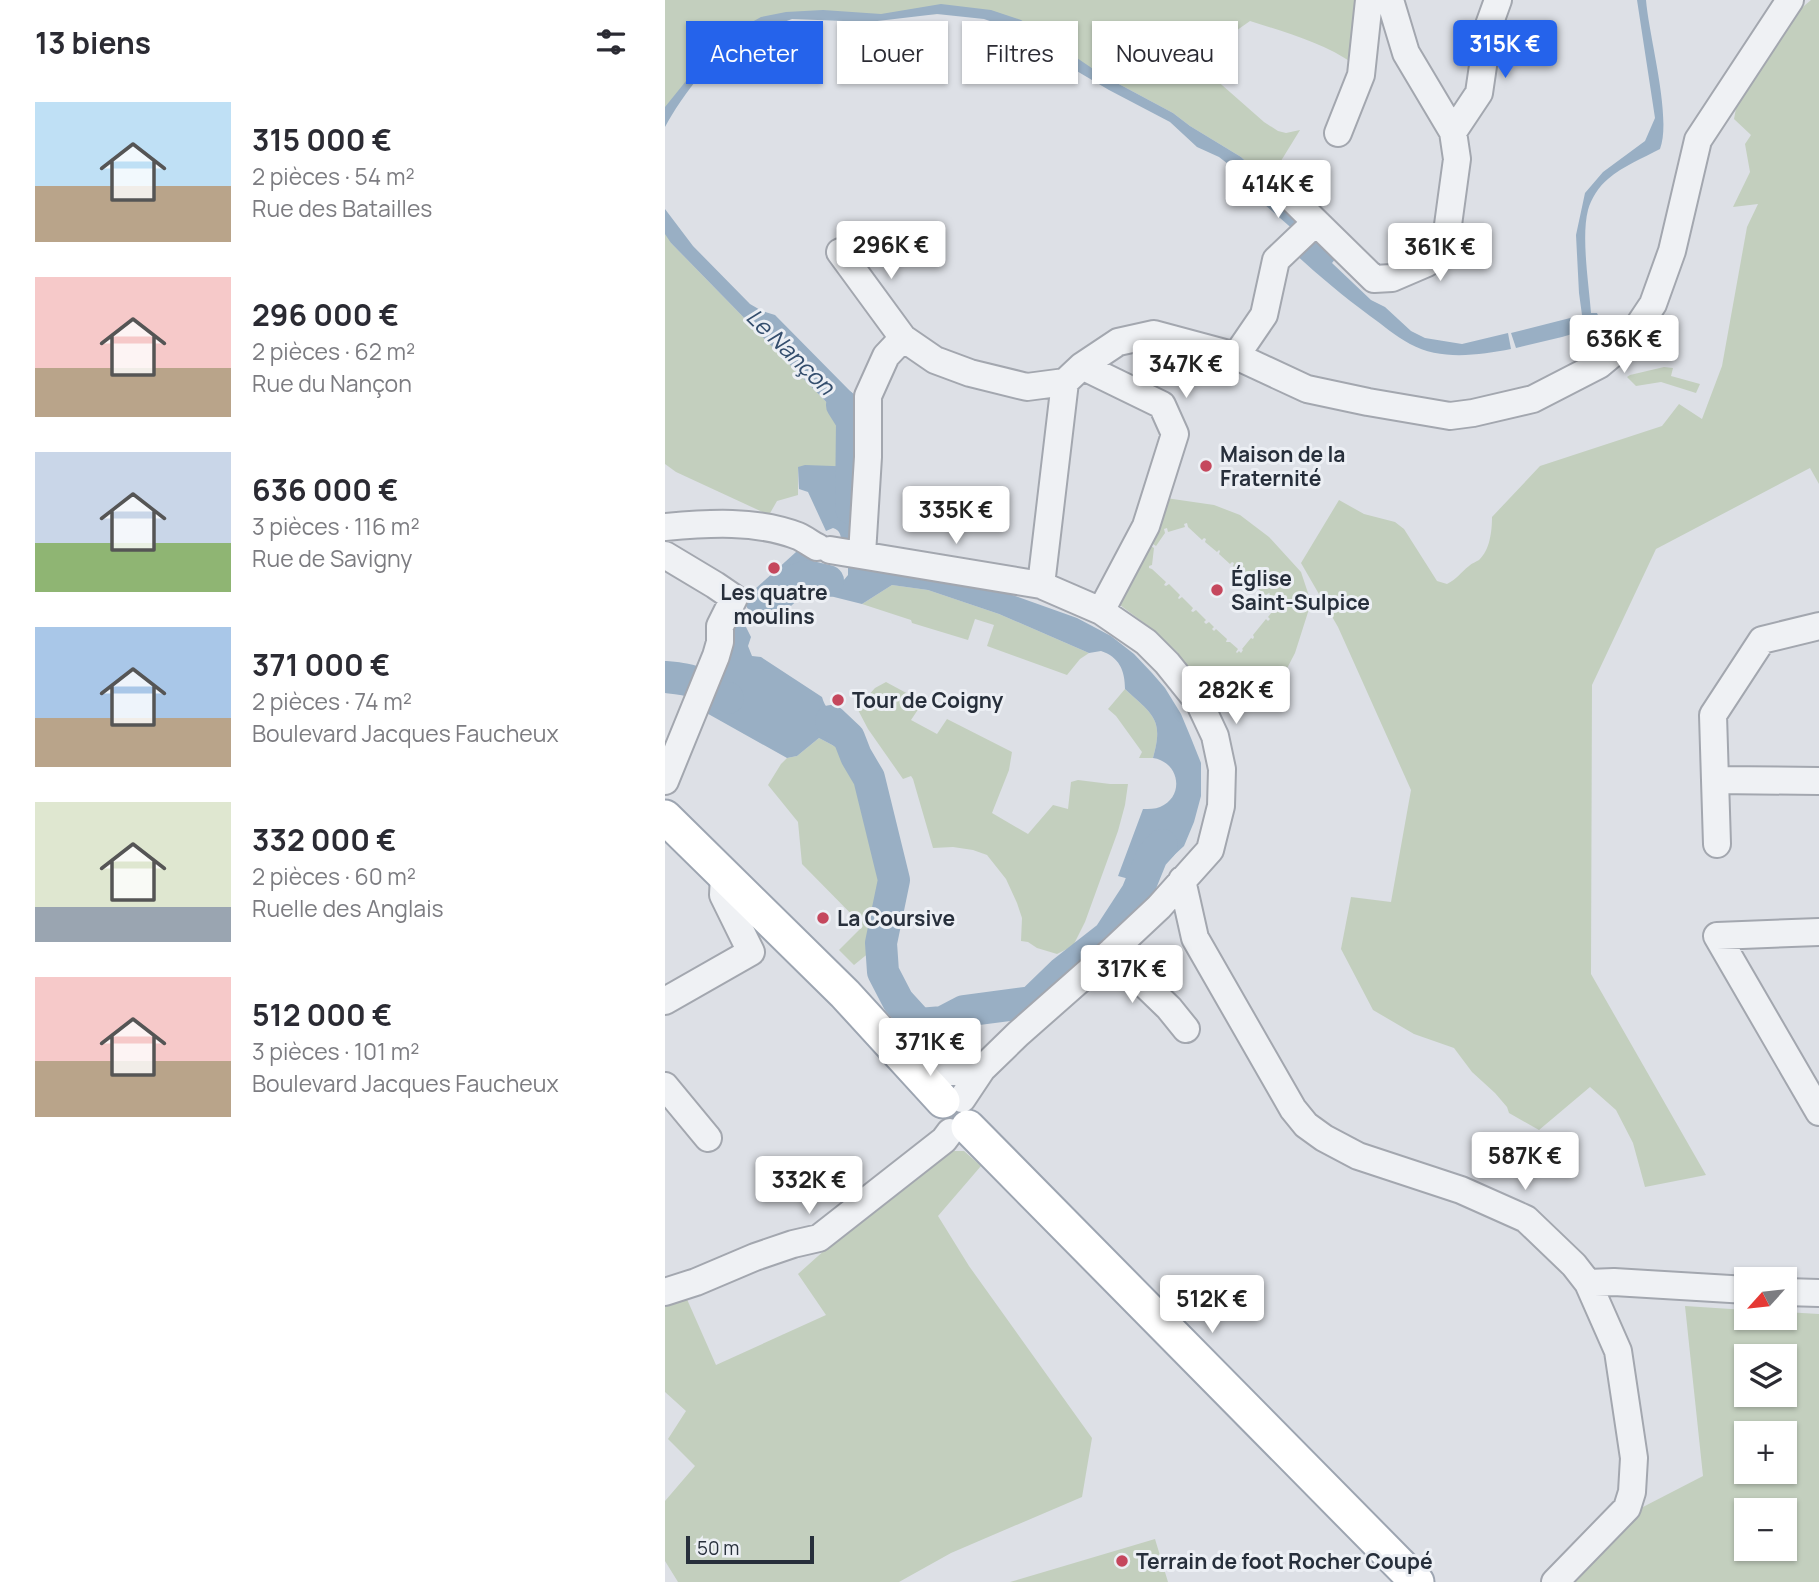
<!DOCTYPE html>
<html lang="fr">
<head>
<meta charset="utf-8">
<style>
  body { margin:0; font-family:Manrope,sans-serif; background:#f7f7f7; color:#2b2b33; height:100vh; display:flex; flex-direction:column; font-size:26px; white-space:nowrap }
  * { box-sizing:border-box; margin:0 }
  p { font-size:23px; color:#7c7c81 }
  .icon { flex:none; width:38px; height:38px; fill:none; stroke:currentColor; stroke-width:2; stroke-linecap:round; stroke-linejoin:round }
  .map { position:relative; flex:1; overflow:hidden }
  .sheet { display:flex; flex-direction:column; background:#fff; width:665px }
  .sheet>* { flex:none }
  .top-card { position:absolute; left:21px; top:21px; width:665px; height:63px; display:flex; gap:14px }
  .needle { width:46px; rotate:243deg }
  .tools { position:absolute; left:1069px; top:1267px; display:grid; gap:14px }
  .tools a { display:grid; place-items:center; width:63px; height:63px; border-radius:0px; background:#fff; box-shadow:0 2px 5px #0004; font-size:35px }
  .scale { position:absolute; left:21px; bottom:18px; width:128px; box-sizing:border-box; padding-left:7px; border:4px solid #272f3b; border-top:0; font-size:19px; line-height:24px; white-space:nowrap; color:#272f3b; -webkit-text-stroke:5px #eceff4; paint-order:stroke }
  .price { position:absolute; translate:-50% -60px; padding:0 16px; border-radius:7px; background:#fff; color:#222; font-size:23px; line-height:46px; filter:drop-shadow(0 2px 4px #0008) }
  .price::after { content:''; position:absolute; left:50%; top:42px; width:21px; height:16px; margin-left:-10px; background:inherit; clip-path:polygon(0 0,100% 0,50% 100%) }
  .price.selected { background:#2563eb; color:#fff }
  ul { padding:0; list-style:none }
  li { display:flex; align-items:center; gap:21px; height:175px; padding:0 35px }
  li span { display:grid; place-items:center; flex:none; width:196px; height:140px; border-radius:0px; color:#555 }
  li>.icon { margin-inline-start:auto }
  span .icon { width:84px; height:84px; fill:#fffc; stroke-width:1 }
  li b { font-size:30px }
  h2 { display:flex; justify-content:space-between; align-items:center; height:84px; padding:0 35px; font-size:30px }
  .chip { padding:0 24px; border-radius:0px; background:#fff; box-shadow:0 2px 5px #0004; font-size:24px; line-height:63px }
  .chip.selected { background:#2563eb; color:#fff }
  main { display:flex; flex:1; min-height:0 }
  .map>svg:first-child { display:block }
  .green { fill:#c3cfbe; fill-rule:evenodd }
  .water { fill:#99afc4 }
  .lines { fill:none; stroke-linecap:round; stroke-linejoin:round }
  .canal { stroke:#99afc4; stroke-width:18 }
  .river { stroke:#99afc4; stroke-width:32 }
  .minor-casing { stroke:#a3a7af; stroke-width:30 }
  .major-casing { stroke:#9da5b1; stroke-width:37 }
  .minor { stroke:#eff1f4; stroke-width:26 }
  .major { stroke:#fff; stroke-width:33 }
  .poi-dot { fill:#c5475d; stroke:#eceff4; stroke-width:2.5 }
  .labels { text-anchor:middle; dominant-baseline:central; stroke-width:6; stroke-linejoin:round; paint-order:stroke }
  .poi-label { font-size:21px; font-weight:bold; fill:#272f3b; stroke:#eceff4; text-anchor:start }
  .water-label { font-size:23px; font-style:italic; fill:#344e6d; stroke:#eceff4 }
</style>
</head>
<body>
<main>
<section class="sheet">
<h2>13 biens<svg class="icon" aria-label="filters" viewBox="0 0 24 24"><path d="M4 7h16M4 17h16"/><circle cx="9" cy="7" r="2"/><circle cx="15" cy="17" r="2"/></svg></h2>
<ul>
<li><span style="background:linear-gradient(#bfe0f5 60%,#b9a48a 0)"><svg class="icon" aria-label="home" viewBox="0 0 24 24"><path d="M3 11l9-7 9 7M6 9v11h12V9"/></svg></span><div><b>315 000 €</b><p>2 pièces · 54 m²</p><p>Rue des Batailles</p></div></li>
<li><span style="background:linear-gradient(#f6c9c9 65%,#b9a48a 0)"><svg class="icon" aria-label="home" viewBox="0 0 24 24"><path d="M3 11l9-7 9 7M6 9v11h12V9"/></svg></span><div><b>296 000 €</b><p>2 pièces · 62 m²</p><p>Rue du Nançon</p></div></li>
<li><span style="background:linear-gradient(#c9d6e8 65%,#8fb573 0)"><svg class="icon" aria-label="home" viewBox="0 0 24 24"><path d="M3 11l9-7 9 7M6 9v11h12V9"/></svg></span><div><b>636 000 €</b><p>3 pièces · 116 m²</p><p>Rue de Savigny</p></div></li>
<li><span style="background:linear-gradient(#a9c7e8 65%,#b9a48a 0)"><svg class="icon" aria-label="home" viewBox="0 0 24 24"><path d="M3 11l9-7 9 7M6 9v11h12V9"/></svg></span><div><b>371 000 €</b><p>2 pièces · 74 m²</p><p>Boulevard Jacques Faucheux</p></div></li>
<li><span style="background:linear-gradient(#dfe7d0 75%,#9aa5b1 0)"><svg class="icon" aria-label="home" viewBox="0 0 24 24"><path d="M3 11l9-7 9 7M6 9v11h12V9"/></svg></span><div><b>332 000 €</b><p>2 pièces · 60 m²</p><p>Ruelle des Anglais</p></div></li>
<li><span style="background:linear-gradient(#f6c9c9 60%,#b9a48a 0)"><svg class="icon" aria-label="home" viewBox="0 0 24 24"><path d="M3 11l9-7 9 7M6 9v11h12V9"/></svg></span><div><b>512 000 €</b><p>3 pièces · 101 m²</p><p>Boulevard Jacques Faucheux</p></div></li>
</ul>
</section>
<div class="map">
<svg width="1154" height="1582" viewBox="0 0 1154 1582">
  <rect width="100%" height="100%" fill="#dde0e6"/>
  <path class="green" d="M 0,0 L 697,0 L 689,64 C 659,43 620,32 585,21 L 568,33 L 549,60 L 549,78 L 599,122 L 613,131 L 621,133 L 635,130 L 603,182 L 576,157 L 525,126 L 508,113 L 437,75 L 359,28 L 318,13 L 109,18 L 91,24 L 49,53 L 0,113 Z
    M 1146,0 L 1154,0 L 1154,484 L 1145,468 L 991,549 L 927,685 L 926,974 L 1041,1175 L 980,1187 L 968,1143 L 951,1110 L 925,1087 L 874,1130 L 844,1113 L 842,1107 L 830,1093 L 807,1072 L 789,1048 L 749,1034 L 708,1010 L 676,949 L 686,897 L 726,902 L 746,790 L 673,627 L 636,563 L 674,500 L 699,514 L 730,522 L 739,529 L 772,581 L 782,584 C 792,579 796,572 804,566 C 807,563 811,562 814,560 C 825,550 827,531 827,517 L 875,466 L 997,426 L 1014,404 L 1037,419 L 1057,366 L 1082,227 L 1093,204 L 1068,207 L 1085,172 L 1080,144 L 1086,135 L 1069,119 L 1073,98 L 1133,11 Z
    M 0,220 L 6,243 L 177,418 L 187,466 L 133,467 L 133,495 L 112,501 L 104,515 L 11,472 L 0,464 Z
    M 999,367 L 1008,368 L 1006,376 L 1035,384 L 1031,393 L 996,382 L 971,386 L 962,377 L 965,375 Z
    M 494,497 L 549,505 L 575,515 L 604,537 L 636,572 L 644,596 L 644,609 L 630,653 L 616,680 L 549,709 L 512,652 L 487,629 L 451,602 ZM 522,523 L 523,527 L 537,540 L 539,538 L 541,539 L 540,542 L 552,552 L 554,550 L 555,551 L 554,554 L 565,564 L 567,562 L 569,563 L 568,566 L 578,575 L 580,573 L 582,574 L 580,577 L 590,586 L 593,584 L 594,585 L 592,588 L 601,595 L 604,593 L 605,594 L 603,597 L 608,601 L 613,601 L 614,603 L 613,605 L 615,607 L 613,609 L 611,607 L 603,617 L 605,619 L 603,621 L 601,619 L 588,635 L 589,637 L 588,639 L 586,638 L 577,649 L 578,650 L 576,653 L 574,651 L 572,653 L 571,652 L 573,649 L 565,642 L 561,642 L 562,639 L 551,629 L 549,631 L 547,629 L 549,627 L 544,622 L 541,624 L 539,622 L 541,620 L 531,610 L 528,612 L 526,611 L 528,608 L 517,597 L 514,599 L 513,598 L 515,595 L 504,584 L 501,586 L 499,585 L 501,582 L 487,569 L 484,568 L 484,566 L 487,565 L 489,548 L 486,546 L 488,544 L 491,546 L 500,533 L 499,529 L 502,528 L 503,532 L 520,527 L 519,524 Z
    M 130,570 L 134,575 L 145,572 L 166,577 L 161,595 C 152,592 149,585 141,582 C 134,585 130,588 131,596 L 112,612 L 95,601 Z
    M 227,585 L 263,590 L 334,614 L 424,653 L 415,659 L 402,675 L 322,646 L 329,625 L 310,619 L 303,640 L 247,623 L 246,620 L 197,604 Z
    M 221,682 L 258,702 L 246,720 L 272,734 L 282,719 L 347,752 L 344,770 L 327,813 L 363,834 L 388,805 L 403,809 L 406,782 L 413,780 L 445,784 L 463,784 L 460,805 L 453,831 L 420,922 L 408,946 L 392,954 L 372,948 L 363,942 L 356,941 L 357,918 L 352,903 L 341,879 L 322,855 L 308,850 L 288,847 L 268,848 L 248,779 L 246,776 L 238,779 L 203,729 L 192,708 L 210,688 Z
    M 460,689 C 488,715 499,719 488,758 L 474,758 L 477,752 L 451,716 L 443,709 Z
    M 154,738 L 171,747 L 183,757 L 191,756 L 204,778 L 229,880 L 216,943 L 189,965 L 174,950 L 198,926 L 137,864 L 133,822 L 103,785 L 116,764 L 122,758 L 132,756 Z
    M 289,1151 L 299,1151 L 316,1166 L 273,1216 L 304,1266 L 427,1438 L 417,1497 L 286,1553 L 234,1582 L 13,1582 L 0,1561 L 0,1501 L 30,1466 L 3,1439 L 21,1411 L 0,1392 L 0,1304 L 21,1297 L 51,1365 L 161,1315 L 133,1274 L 239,1179 Z
    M 1020,1306 L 1081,1310 L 1082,1318 L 1120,1318 L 1120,1312 L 1154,1314 L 1154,1582 L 910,1582 L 976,1508 L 1038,1476 ZM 1082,1356 L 1120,1356 L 1120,1395 L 1082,1395 ZM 1082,1433 L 1120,1433 L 1120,1472 L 1082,1472 ZM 1082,1510 L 1120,1510 L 1120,1549 L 1082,1549 Z
    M 490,1539 L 503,1582 L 345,1582 Z"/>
  <path class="water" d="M 972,0 L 981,0 C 984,37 1007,118 995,149 C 978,158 958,166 943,179 C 934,186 926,199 923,210 C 916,237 924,285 926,313 L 932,313 L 937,324 L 926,333 L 924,329 L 897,337 L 851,348 L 846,333 L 917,315 L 914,293 L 911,235 L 920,193 L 938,172 L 980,141 L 990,118 Z
    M 276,4 L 326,10 L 356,20 L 437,75 L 508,113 L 525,126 L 576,157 L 603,182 L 639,225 L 631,232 L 591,197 L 589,184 L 554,157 L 532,147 L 505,122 L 444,90 L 393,60 L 357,32 L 319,19 L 272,14 L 204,22 L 127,19 C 113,25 98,26 84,32 C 54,46 16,97 0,127 L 0,107 L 42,55 L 60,37 L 96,17 L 121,12 L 158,10 L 216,14 Z
    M 0,209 L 28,246 L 85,304 L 97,311 L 110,315 L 189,395 L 196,413 L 197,445 L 184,445 L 182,431 L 177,418 L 6,243 L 0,234 Z
    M 649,238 L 671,258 L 667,263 L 706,300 L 720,307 L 746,331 L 760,338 L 797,344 L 843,333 L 846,349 C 814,355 776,361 745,344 C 730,336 718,325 705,316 C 678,296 654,276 629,253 Z
    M 140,465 L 196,467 L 194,546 L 176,546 C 176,538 177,531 168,528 L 161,531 L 143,492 L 134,489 L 133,467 Z
    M 185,563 L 322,586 L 412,618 L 446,636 L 469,654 L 487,673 L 500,688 L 516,714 L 526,738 L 536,763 L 536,796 L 529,822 L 519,846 L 479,883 L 453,876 L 478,809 C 484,809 490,809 495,807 C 520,797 515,762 488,758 C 499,719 488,715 460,689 C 460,670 454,657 436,651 L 424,653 L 334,614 L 263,590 L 227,585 L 197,604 L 165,596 L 170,581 L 178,581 L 183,575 L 183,568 Z
    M 77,611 L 81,627 L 86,637 L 83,646 L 87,656 L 96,657 L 157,697 C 160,708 165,712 176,713 L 186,725 L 199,755 L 183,757 L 171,747 L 154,738 L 132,756 L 122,758 L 38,711 L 60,627 Z
    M 299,1005 L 303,1027 L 293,1037 L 275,1047 L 252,1027 C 259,1016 263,1017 274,1016 L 278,1011 Z"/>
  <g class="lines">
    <path class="canal" d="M 89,602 L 139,557"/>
    <path class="river" d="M 177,405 L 187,421 L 186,508
      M 100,608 L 131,580 L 142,576 L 163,581
      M 0,677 C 10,678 25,679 33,684 C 44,691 49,699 63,698
      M 166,721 L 184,738 L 191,756 L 204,778 L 229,880 L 216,943 L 218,972 L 233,1001 L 254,1024 L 278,1022 L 299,1011 L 367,1002 L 398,972 L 444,936 L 472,893 L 487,856 L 497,845"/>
    <g class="minor-casing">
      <path id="minor" d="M 788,132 L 814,93 L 824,25 L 833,0
        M 673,133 L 696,75 L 704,0
        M 611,183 L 709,279 L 727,278 L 762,263 L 783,242 L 783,225 L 792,159 L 788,132 L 741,53 L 725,0
        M 175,252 L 238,338 L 270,360 L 305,373 L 362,387 L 400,382
        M 571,356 L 599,315 L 611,260 L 650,223
        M 417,366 L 497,405 L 510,434 L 481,526 L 436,611
        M 400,382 L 417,366 L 453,342 L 489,334 L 571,356 L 642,389 L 703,402 L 785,416 L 808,413 L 868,399 L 934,365 L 964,340 L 988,304 L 1007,251 L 1033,140 L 1125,0
        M 0,527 C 44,523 91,520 133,536 C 140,539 146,544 152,547
        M 165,550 L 376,585 L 436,611 L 481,642 L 502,663 L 535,704 L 550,736 L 557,769 L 556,806 L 545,850 L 494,907 L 446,952 L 353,1034 L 317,1069 L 297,1099
        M 197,554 L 203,457 L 203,396 L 221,356 L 238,338
        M 0,555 L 50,585 L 69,598 L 55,626 L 55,642 L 51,656 L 0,781
        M 376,585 L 400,382
        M 1154,626 L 1097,640 L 1048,715 L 1050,780 L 1154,781
        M 1050,780 L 1052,844
        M 517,880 L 530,938 L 628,1109 L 641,1125 L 659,1138 L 693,1156 L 796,1190 L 861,1219 L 909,1265 L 923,1283 L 953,1351 L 969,1458 L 967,1492 L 962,1508 L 890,1582
        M 1154,932 L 1052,936 L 1154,1112
        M 446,952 L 504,1008 L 521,1029
        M 0,1001 L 86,952 L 58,895 L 59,875
        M 250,1069 L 280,1072 L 317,1069
        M 0,1086 L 43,1138
        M 923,1283 L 949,1282 L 1082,1290
        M 0,1292 L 31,1282 L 90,1257 L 128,1244 L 154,1238 L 279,1140 L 285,1132
        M 1120,1292 L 1154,1293"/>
    </g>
    <g class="major-casing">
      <path id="major" d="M 0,817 L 180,994 L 278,1101
        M 303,1127 L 752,1582"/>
    </g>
    <use href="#minor" class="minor"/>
    <use href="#major" class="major"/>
  </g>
  <g class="poi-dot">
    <circle cx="541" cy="466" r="7"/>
    <circle cx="109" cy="568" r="7"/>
    <circle cx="552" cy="590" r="7"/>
    <circle cx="173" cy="700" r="7"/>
    <circle cx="158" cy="918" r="7"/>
    <circle cx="457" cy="1561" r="7"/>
  </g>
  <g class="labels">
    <g class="poi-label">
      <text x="555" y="454">Maison de la<tspan x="555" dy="24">Fraternité</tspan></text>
      <text x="566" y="578">Église<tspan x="566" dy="24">Saint-Sulpice</tspan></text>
      <text x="109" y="592" text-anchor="middle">Les quatre<tspan x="109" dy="24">moulins</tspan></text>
      <text x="187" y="700">Tour de Coigny</text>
      <text x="172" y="918">La Coursive</text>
      <text x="471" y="1561">Terrain de foot Rocher Coupé</text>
    </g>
    <g class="water-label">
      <text transform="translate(126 351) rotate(44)">Le Nançon</text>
    </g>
  </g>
</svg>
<div class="tools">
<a><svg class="needle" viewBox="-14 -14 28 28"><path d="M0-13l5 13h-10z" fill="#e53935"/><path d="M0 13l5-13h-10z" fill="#7c7c81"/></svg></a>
<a><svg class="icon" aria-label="layers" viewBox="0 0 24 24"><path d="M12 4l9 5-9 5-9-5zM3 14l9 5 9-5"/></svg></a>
<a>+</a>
<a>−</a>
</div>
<div class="scale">50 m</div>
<b class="price selected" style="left:840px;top:80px">315K €</b>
<b class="price" style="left:613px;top:220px">414K €</b>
<b class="price" style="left:226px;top:281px">296K €</b>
<b class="price" style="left:775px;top:283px">361K €</b>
<b class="price" style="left:959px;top:375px">636K €</b>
<b class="price" style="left:521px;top:400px">347K €</b>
<b class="price" style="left:291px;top:546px">335K €</b>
<b class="price" style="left:571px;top:726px">282K €</b>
<b class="price" style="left:467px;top:1005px">317K €</b>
<b class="price" style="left:265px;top:1078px">371K €</b>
<b class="price" style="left:860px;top:1192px">587K €</b>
<b class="price" style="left:144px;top:1216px">332K €</b>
<b class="price" style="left:547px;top:1335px">512K €</b>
<div class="top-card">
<a class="chip selected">Acheter</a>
<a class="chip">Louer</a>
<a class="chip">Filtres</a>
<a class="chip">Nouveau</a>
</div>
</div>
</main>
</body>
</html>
